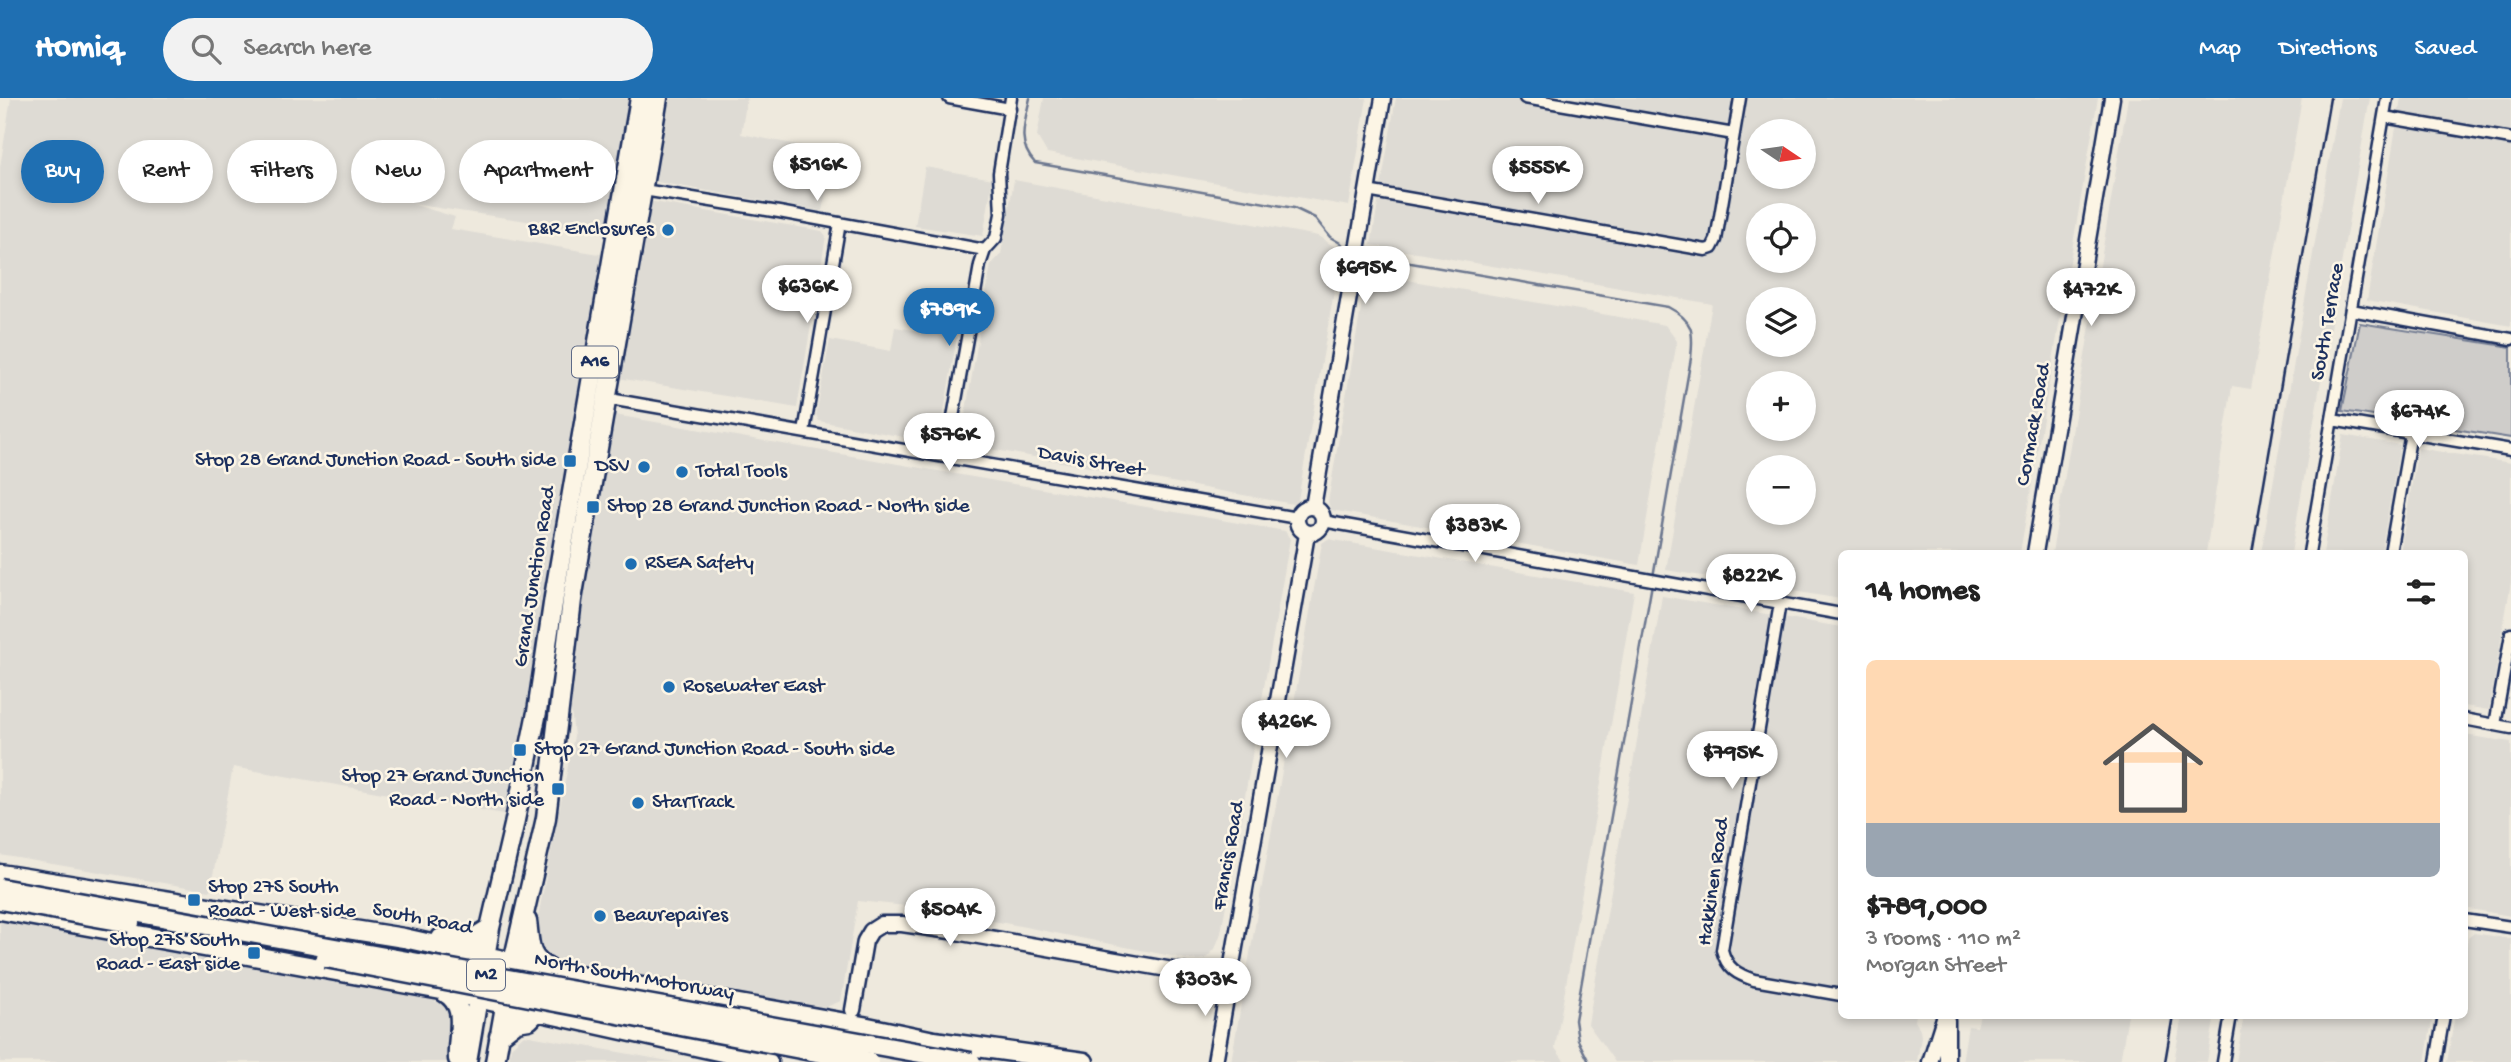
<!DOCTYPE html>
<html lang="en">
<head>
<meta charset="utf-8">
<style>
  body { margin:0; font-family:"Gochi Hand",sans-serif; background:#f2f2f2; color:#222; height:100vh; display:flex; flex-direction:column; font-size:26px; white-space:nowrap }
  * { box-sizing:border-box; margin:0 }
  p { font-size:23px; color:#767676 }
  .icon { flex:none; width:38px; height:38px; fill:none; stroke:currentColor; stroke-width:2; stroke-linecap:round; stroke-linejoin:round }
  .map { position:relative; flex:1; overflow:hidden }
  .side { position:absolute; left:1838px; top:452px; width:630px; height:469px; display:flex; flex-direction:column; background:#fff; border-radius:10px; box-shadow:0 4px 10px #0003 }
  .side>* { flex:none }
  .top-card { position:absolute; left:21px; top:42px; width:665px; height:63px; display:flex; gap:14px }
  .needle { width:46px; rotate:103deg }
  .controls { position:absolute; left:1746px; top:21px; display:grid; gap:14px }
  .controls a { display:grid; place-items:center; width:70px; height:70px; border-radius:50%; background:#fff; box-shadow:0 4px 10px #0003; font-size:35px }
  .price { position:absolute; translate:-50% -60px; padding:0 16px; border-radius:24px; background:#fff; color:#222; font-size:23px; line-height:46px; filter:drop-shadow(0 2px 4px #0008) }
  .price::after { content:''; position:absolute; left:50%; top:42px; width:21px; height:16px; margin-left:-10px; background:inherit; clip-path:polygon(0 0,100% 0,50% 100%) }
  .price.on { background:#1f6fb2; color:#fff }
  ul { padding:0; list-style:none }
  li { display:grid; align-content:center; gap:14px; height:371px; padding:0 28px }
  li span { display:grid; place-items:center; height:217px; border-radius:10px; color:#555 }
  li>.icon { margin-inline-start:auto }
  span .icon { width:126px; height:126px; fill:#fffc; stroke-width:1 }
  li b { font-size:30px }
  h2 { display:flex; justify-content:space-between; align-items:center; height:84px; padding:0 28px; font-size:30px }
  .chip { padding:0 24px; border-radius:32px; background:#fff; box-shadow:0 4px 10px #0003; font-size:24px; line-height:63px }
  .chip.on { background:#1f6fb2; color:#fff }
  header { display:flex; align-items:center; gap:42px; box-sizing:border-box; height:98px; padding:0 35px; background:#1f6fb2; color:#fff }
  header strong { font-size:33px }
  nav { display:flex; gap:38px; margin-inline-start:auto; font-size:24px }
  .search { width:490px; height:63px; background:#f2f2f2; display:flex; align-items:center; gap:18px; box-sizing:border-box; padding:0 24px; border-radius:38px; color:#767676; font-size:26px }
  .map>svg:first-child { display:block }
  .built { fill:#dedbd4; fill-rule:evenodd }
  .green { fill:#cfcdca; stroke:#757e94; stroke-width:2 }
  .lines { fill:none; stroke-linecap:round; stroke-linejoin:round }
  .stream { stroke:#6c778f; stroke-width:2.5 }
  .street-casing { stroke:#1b2f5e; stroke-width:15 }
  .secondary-casing { stroke:#1b2f5e; stroke-width:19 }
  .highway-casing { stroke:#1b2f5e; stroke-width:23 }
  .street { stroke:#fcf5e5; stroke-width:10 }
  .secondary { stroke:#fcf5e5; stroke-width:14 }
  .highway { stroke:#fcf5e5; stroke-width:18 }
  .rail { stroke:#1b2f5e; stroke-width:2.5 }
  .highway-bridge-casing { stroke:#1b2f5e; stroke-width:23; stroke-linecap:butt }
  .highway-bridge { stroke:#fcf5e5; stroke-width:18 }
  .poi-dot { fill:#1f6fb2; stroke:#fcf5e5; stroke-width:2.5 }
  .labels { text-anchor:middle; dominant-baseline:central; stroke-width:5; stroke-linejoin:round; paint-order:stroke }
  .shield { fill:#fcf5e5; stroke:#5e6a86; stroke-width:2 }
  .shield-label { font-size:19px; font-weight:bold; fill:#1b2f5e }
  .poi-label { font-size:21px; fill:#1b2f5e; stroke:#fcf5e5; text-anchor:start }
  .street-label { font-size:21px; fill:#1b2f5e; stroke:#fcf5e5 }
</style>
</head>
<body>
<header>
<strong>Homiq</strong>
<div class="search"><svg class="icon" aria-label="search" viewBox="0 0 24 24"><circle cx="10" cy="10" r="6"/><path d="M15 15l6 6"/></svg>Search here</div>
<nav><a>Map</a><a>Directions</a><a>Saved</a></nav>
</header>
<div class="map">
<svg width="2511" height="964" viewBox="0 0 2511 964">
  <rect width="100%" height="100%" fill="#eee9dd"/>
  <filter id="ink" filterUnits="userSpaceOnUse"><feTurbulence type="fractalNoise" baseFrequency=".0143" numOctaves="2"/><feDisplacementMap in="SourceGraphic" scale="14" xChannelSelector="R" yChannelSelector="G"/><feConvolveMatrix kernelMatrix="1 2 1 2 8 2 1 2 1" color-interpolation-filters="sRGB"/></filter>
  <g filter="url(#ink)">
    <path class="built" d="M 11,0 L 631,0 L 607,135 L 412,106 L 455,119 L 451,131 L 605,157 L 524,620 L 504,716 L 233,669 L 210,793 L 0,757 L 0,69 Z
      M 666,0 L 747,0 L 741,36 L 834,54 L 822,113 L 657,84 L 653,78 Z
      M 1044,0 L 1367,0 L 1349,108 L 1047,55 L 1037,38 Z
      M 1396,0 L 2098,0 L 2020,455 L 1841,455 L 1841,501 L 1666,472 L 1712,206 L 1371,147 ZM 1759,33 L 1804,33 L 1804,79 L 1759,79 ZM 1759,117 L 1804,117 L 1804,163 L 1759,163 ZM 1759,201 L 1804,201 L 1804,247 L 1759,247 ZM 1759,285 L 1804,285 L 1804,331 L 1759,331 ZM 1759,369 L 1804,369 L 1804,415 L 1759,415 Z
      M 2128,0 L 2302,0 L 2251,291 L 2232,288 L 2206,455 L 2052,455 Z
      M 2340,0 L 2370,0 L 2291,455 L 2261,455 Z
      M 2401,0 L 2511,0 L 2511,228 L 2367,202 Z
      M 925,69 L 993,81 L 983,138 L 915,128 Z
      M 1014,82 L 1318,138 L 1341,153 L 1298,402 L 1293,406 L 968,347 L 961,341 L 991,167 L 1001,156 Z
      M 648,103 L 822,133 L 826,138 L 797,310 L 618,280 Z
      M 1367,175 L 1665,227 L 1677,243 L 1639,467 L 1331,412 L 1328,404 Z
      M 895,229 L 957,239 L 940,336 L 930,344 L 819,323 L 816,317 L 830,242 L 891,253 Z
      M 615,317 L 1285,433 L 1290,441 L 1221,835 L 1215,851 L 1205,861 L 1191,862 L 1010,826 L 907,808 L 858,803 L 841,903 L 826,909 L 580,870 L 554,861 L 540,851 L 536,829 L 574,638 L 570,601 L 578,515 L 611,320 Z
      M 2343,337 L 2400,347 L 2381,455 L 2323,455 Z
      M 2418,350 L 2511,365 L 2511,484 L 2489,612 L 2464,608 L 2464,455 L 2400,455 Z
      M 1328,441 L 1634,494 L 1555,950 L 1565,964 L 1231,964 L 1322,445 Z
      M 1662,498 L 1841,529 L 1841,917 L 1916,917 L 1915,923 L 1920,931 L 1921,939 L 1917,964 L 1615,964 L 1588,926 Z
      M 2464,637 L 2511,644 L 2511,818 L 2464,810 Z
      M 0,822 L 290,873 L 426,899 L 445,908 L 451,921 L 449,964 L 0,964 Z
      M 2474,835 L 2511,841 L 2511,964 L 2447,964 L 2455,917 L 2464,917 L 2464,861 L 2468,840 Z
      M 1980,917 L 2128,917 L 2120,964 L 1962,964 L 1968,928 L 1977,929 Z
      M 2182,917 L 2215,917 L 2207,964 L 2174,964 Z
      M 2244,917 L 2433,917 L 2425,964 L 2236,964 Z
      M 524,937 L 674,964 L 509,964 L 511,949 Z"/>
    <path class="green" d="M 2360,225 L 2511,249 L 2511,340 L 2342,313 Z"/>
    <g class="lines">
      <path class="stream" d="M 1030,0 C 1025,24 1016,45 1035,65 L 1294,110 L 1315,120 L 1330,139 L 1342,146
        M 1370,158 L 1668,209 C 1693,222 1694,233 1691,260 L 1653,479
        M 1589,964 L 1578,942 L 1575,922 L 1652,486"/>
      <g class="street-casing">
        <path id="street" d="M 949,0 L 1010,11
          M 1525,0 L 1734,36
          M 2384,19 L 2511,41
          M 625,89 L 779,114 L 985,152
          M 1367,93 L 1706,152 L 1712,150 L 1716,142 L 1740,0
          M 2351,212 L 2511,241
          M 604,300 L 1297,420
          M 2332,322 L 2511,352
          M 804,334 L 840,125
          M 946,359 L 980,167 L 985,152 L 996,140 L 1001,116 L 999,75 L 1011,0
          M 1323,423 L 1841,516
          M 2309,455 L 2387,0
          M 2390,455 L 2411,335
          M 1780,505 L 1722,852 C 1727,871 1737,876 1754,882 L 1841,897
          M 2464,621 L 2511,630
          M 2495,627 L 2511,536
          M 2464,822 L 2511,829
          M 2223,964 L 2231,917
          M 2436,964 L 2444,917"/>
      </g>
      <g class="secondary-casing">
        <path id="secondary" d="M1297 422a13 13 0 1 1 26 0a13 13 0 1 1-26 0Z
          M 1313,409 L 1383,0
          M 2035,455 L 2112,0
          M 853,912 L 865,843 L 871,833 L 882,826 L 902,826 L 950,833 L 1230,882
          M 1947,922 L 1947,964
          M 1215,964 L 1307,436
          M 1930,964 L 1945,917"/>
      </g>
      <g class="highway-casing">
        <path id="highway" d="M 0,776 L 404,840 L 557,874 L 863,928 L 934,943 L 1084,964
          M 0,812 L 441,892 L 768,964
          M 527,823 C 530,843 527,860 548,870
          M 441,840 L 474,840 L 490,830
          M 444,894 C 470,909 456,936 458,961
          M 499,938 L 517,924 L 529,922 L 538,913
          M 467,964 L 490,830 L 514,727 L 537,614 L 554,499 L 640,0
          M 495,964 L 513,864 L 546,720 L 572,502 L 658,0"/>
      </g>
      <use href="#street" class="street"/>
      <use href="#secondary" class="secondary"/>
      <use href="#highway" class="highway"/>
      <path class="rail" d="M 2252,455 L 2330,0
        M 2165,964 L 2173,917"/>
      <g class="highway-bridge-casing">
        <path id="highway-bridge" d="M 0,790 L 971,964
          M 0,802 L 130,825
          M 326,860 L 869,964"/>
      </g>
      <use href="#highway-bridge" class="highway-bridge"/>
    </g>
  </g>
  <g class="poi-dot">
    <circle cx="668" cy="132" r="7"/>
    <rect x="563" y="356" width="14" height="14" rx="3.5"/>
    <circle cx="644" cy="369" r="7"/>
    <circle cx="682" cy="374" r="7"/>
    <rect x="586" y="402" width="14" height="14" rx="3.5"/>
    <circle cx="631" cy="466" r="7"/>
    <circle cx="669" cy="589" r="7"/>
    <rect x="513" y="645" width="14" height="14" rx="3.5"/>
    <rect x="551" y="684" width="14" height="14" rx="3.5"/>
    <circle cx="638" cy="705" r="7"/>
    <rect x="187" y="795" width="14" height="14" rx="3.5"/>
    <circle cx="600" cy="818" r="7"/>
    <rect x="247" y="848" width="14" height="14" rx="3.5"/>
  </g>
  <g class="labels">
    <g class="shield">
      <rect x="572" y="248.5" width="46" height="31" rx="5"/>
      <rect x="467" y="861.5" width="38" height="31" rx="5"/>
    </g>
    <g class="shield-label">
      <text x="595" y="264">A16</text>
      <text x="486" y="877">M2</text>
    </g>
    <g class="poi-label">
      <text x="654" y="132" text-anchor="end">B&amp;R Enclosures</text>
      <text x="556" y="363" text-anchor="end">Stop 28 Grand Junction Road - South side</text>
      <text x="630" y="369" text-anchor="end">DSV</text>
      <text x="696" y="374">Total Tools</text>
      <text x="607" y="409">Stop 28 Grand Junction Road - North side</text>
      <text x="645" y="466">RSEA Safety</text>
      <text x="683" y="589">Rosewater East</text>
      <text x="534" y="652">Stop 27 Grand Junction Road - South side</text>
      <text x="544" y="679" text-anchor="end">Stop 27 Grand Junction<tspan x="544" dy="24">Road - North side</tspan></text>
      <text x="652" y="705">StarTrack</text>
      <text x="208" y="790">Stop 27S South<tspan x="208" dy="24">Road - West side</tspan></text>
      <text x="614" y="818">Beaurepaires</text>
      <text x="240" y="843" text-anchor="end">Stop 27S South<tspan x="240" dy="24">Road - East side</tspan></text>
    </g>
    <g class="street-label">
      <text transform="translate(2329 224) rotate(-80)">South Terrace</text>
      <text transform="translate(2035 327) rotate(-80)">Cormack Road</text>
      <text transform="translate(1091 365) rotate(10)">Davis Street</text>
      <text transform="translate(536 479) rotate(-81)">Grand Junction Road</text>
      <text transform="translate(1230 758) rotate(-80)">Francis Road</text>
      <text transform="translate(1715 784) rotate(-82)">Hakkinen Road</text>
      <text transform="translate(422 822) rotate(11)">South Road</text>
      <text transform="translate(634 880) rotate(10)">North South Motorway</text>
    </g>
  </g>
</svg>
<div class="controls">
<a><svg class="needle" viewBox="-14 -14 28 28"><path d="M0-13l5 13h-10z" fill="#e53935"/><path d="M0 13l5-13h-10z" fill="#767676"/></svg></a>
<a><svg class="icon" aria-label="locate" viewBox="0 0 24 24"><circle cx="12" cy="12" r="6"/><path d="M12 2v4M12 18v4M2 12h4M18 12h4"/></svg></a>
<a><svg class="icon" aria-label="layers" viewBox="0 0 24 24"><path d="M12 4l9 5-9 5-9-5zM3 14l9 5 9-5"/></svg></a>
<a>+</a>
<a>−</a>
</div>
<b class="price" style="left:817px;top:105px">$516K</b>
<b class="price" style="left:1538px;top:108px">$555K</b>
<b class="price" style="left:1365px;top:208px">$695K</b>
<b class="price" style="left:807px;top:227px">$636K</b>
<b class="price" style="left:2091px;top:230px">$472K</b>
<b class="price on" style="left:949px;top:250px">$789K</b>
<b class="price" style="left:2419px;top:352px">$674K</b>
<b class="price" style="left:949px;top:375px">$576K</b>
<b class="price" style="left:1475px;top:466px">$383K</b>
<b class="price" style="left:1751px;top:516px">$822K</b>
<b class="price" style="left:1286px;top:662px">$426K</b>
<b class="price" style="left:1732px;top:693px">$795K</b>
<b class="price" style="left:950px;top:850px">$504K</b>
<b class="price" style="left:1205px;top:920px">$303K</b>
<div class="top-card">
<a class="chip on">Buy</a>
<a class="chip">Rent</a>
<a class="chip">Filters</a>
<a class="chip">New</a>
<a class="chip">Apartment</a>
</div>
<section class="side">
<h2>14 homes<svg class="icon" aria-label="filters" viewBox="0 0 24 24"><path d="M4 7h16M4 17h16"/><circle cx="9" cy="7" r="2"/><circle cx="15" cy="17" r="2"/></svg></h2>
<ul>
<li><span style="background:linear-gradient(#ffd9b3 75%,#9aa5b1 0)"><svg class="icon" aria-label="home" viewBox="0 0 24 24"><path d="M3 11l9-7 9 7M6 9v11h12V9"/></svg></span><div><b>$789,000</b><p>3 rooms · 110 m²</p><p>Morgan Street</p></div></li>
</ul>
</section>
</div>
</body>
</html>
